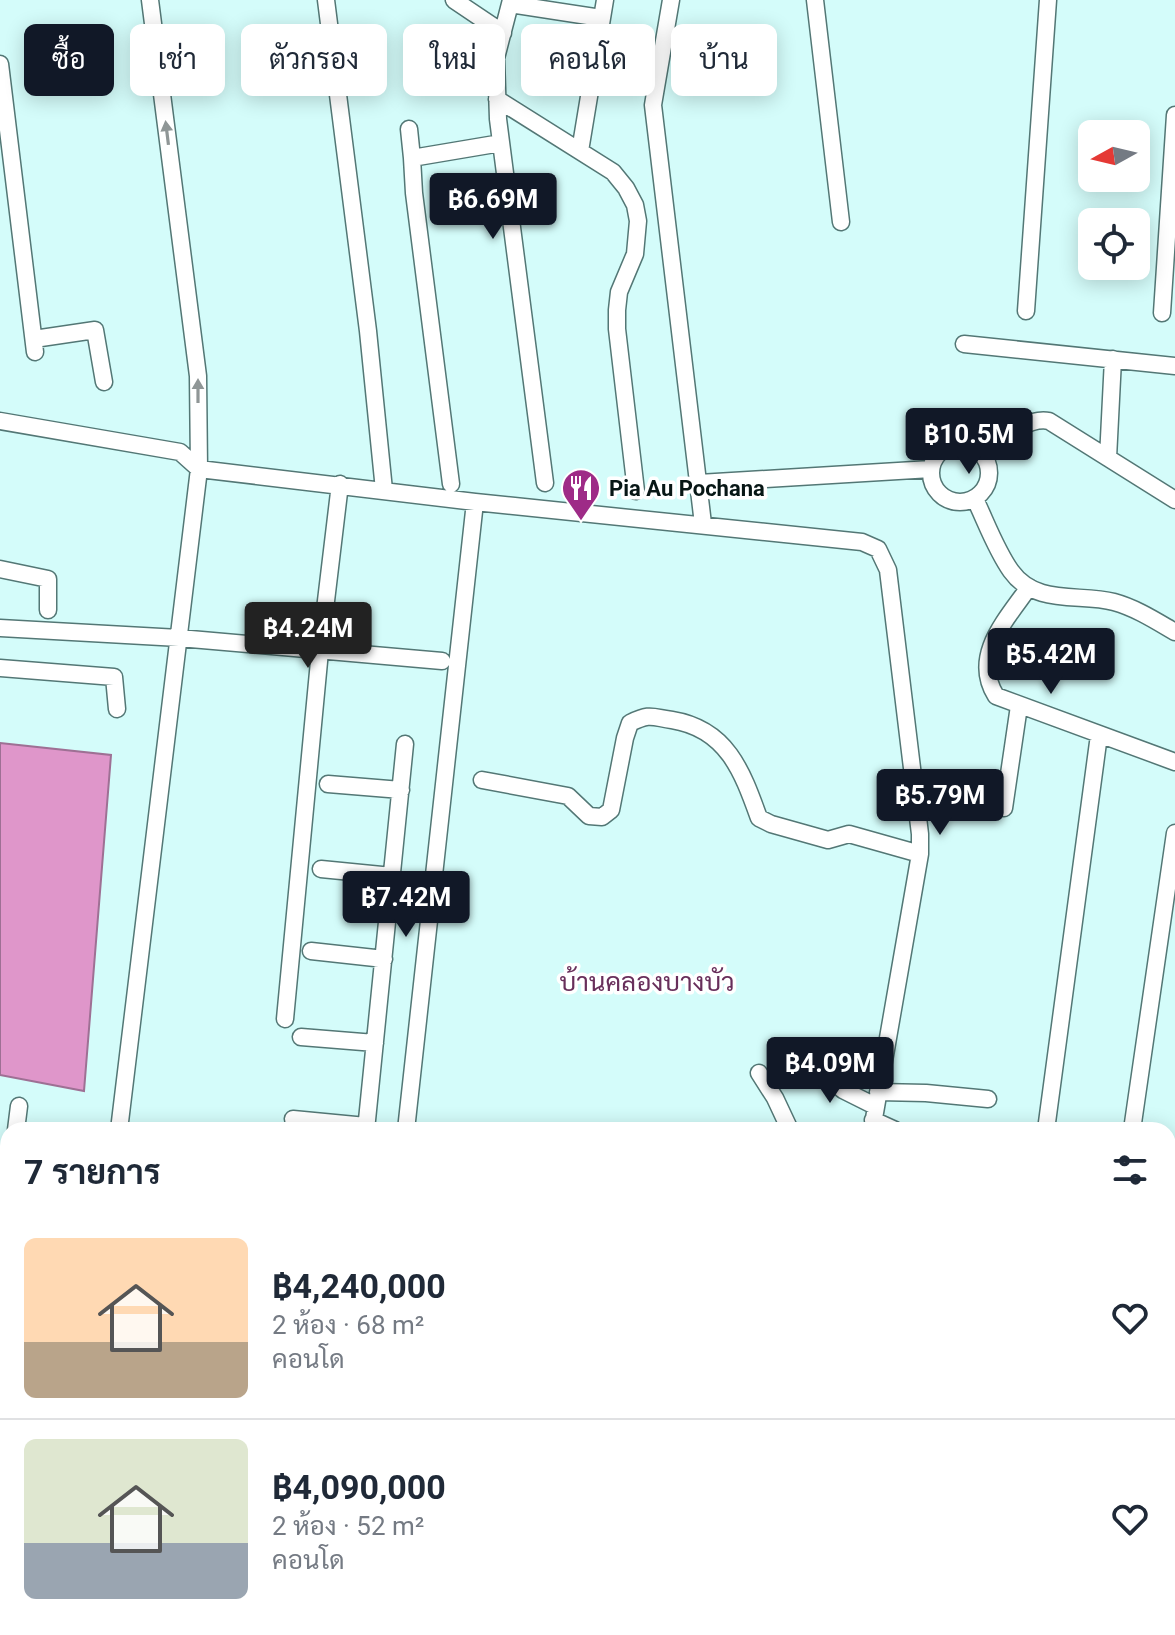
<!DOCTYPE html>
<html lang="th">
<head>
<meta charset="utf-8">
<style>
  body { margin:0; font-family:Roboto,Sarabun,sans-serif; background:#f6f6f7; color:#1f2937; height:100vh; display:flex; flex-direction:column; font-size:30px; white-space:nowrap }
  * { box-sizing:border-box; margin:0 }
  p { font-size:26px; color:#747a83 }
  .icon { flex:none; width:44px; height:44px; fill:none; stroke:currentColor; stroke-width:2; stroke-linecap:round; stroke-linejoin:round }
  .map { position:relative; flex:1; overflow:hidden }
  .drawer { position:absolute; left:0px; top:1122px; width:1176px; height:514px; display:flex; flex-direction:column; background:#fff; border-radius:24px 24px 0 0; box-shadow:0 4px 20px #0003 }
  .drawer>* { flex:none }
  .hud { position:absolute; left:24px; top:24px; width:1128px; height:72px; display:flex; gap:16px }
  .needle { width:52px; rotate:262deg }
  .buttons { position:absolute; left:1078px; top:120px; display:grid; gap:16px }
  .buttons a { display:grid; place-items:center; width:72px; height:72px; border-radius:12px; background:#fff; box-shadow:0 4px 20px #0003; font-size:40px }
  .price { position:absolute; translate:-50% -68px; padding:0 18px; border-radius:8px; background:#111827; color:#fff; font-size:26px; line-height:52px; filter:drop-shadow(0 2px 4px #0008) }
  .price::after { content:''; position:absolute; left:50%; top:48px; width:24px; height:18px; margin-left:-12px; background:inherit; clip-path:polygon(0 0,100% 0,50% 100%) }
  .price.on { background:#222; color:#fff }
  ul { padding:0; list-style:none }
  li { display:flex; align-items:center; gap:24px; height:200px; padding:0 24px }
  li+li { border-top:2px solid #e0e1e3 }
  li span { display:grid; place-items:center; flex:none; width:224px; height:160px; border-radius:12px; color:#555 }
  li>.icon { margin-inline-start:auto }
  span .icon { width:96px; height:96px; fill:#fffc; stroke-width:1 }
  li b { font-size:34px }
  h2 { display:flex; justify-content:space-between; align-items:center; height:96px; padding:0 24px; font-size:34px }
  .chip { padding:0 28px; border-radius:12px; background:#fff; box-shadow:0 4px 20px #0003; font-size:28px; line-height:72px }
  .chip.on { background:#111827; color:#fff }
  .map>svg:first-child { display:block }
  .water { fill:#df96ca; stroke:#9e7094; stroke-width:2 }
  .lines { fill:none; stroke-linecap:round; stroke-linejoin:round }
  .stream { stroke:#9e7094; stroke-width:5 }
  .street-casing { stroke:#537775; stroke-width:19 }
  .street { stroke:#fff; stroke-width:16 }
  .oneway { fill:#8f9696 }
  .labels { text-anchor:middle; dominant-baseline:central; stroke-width:7; stroke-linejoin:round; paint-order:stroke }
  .poi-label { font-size:22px; font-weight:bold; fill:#071615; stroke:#fff; text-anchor:start }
  .quarter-label { font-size:26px; fill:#682f5b; stroke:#fff }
</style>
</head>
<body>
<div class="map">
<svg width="1175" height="1635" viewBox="0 0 1175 1635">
  <rect width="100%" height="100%" fill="#d4fcfa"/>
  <path class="water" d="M 0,743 L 111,755 L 84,1091 L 0,1075 Z
    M 0,1599 L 8,1601 L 8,1628 L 79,1628 L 79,1635 L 0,1635 Z
    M 227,1628 L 263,1628 L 284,1635 L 224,1635 Z
    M 351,1628 L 392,1628 L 397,1635 L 350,1635 Z"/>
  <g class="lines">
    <path class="stream" d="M 1168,1424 L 1175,1426"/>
    <g class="street-casing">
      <path id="street" d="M 326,0 L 368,331 L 384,490
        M 454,0 L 503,33
        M 511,0 L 496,58 L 498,119 L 545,483
        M 671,0 L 653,105 L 703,524
        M 815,0 L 841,222
        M 510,4 L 601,18
        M 0,64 L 35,352
        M 497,99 L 613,172 L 626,188 L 635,205 L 638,221 L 635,254 L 619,292 L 617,310 L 617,329 L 636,491
        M 409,129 L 412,158
        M 580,151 L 605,0
        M 1026,311 L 1048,0
        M 1162,313 L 1175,115
        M 34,339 L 95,330 L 104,382
        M 964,344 L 1175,366
        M 0,421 L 180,452 L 199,469 L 475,502 L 862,542 L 878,549 L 888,570 L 920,834 L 920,854 L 872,1130
        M931 473a29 29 0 1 1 58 0a29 29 0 1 1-58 0Z
        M 982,453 C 999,442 1027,416 1049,421 L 1175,500
        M 1108,458 L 1113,359
        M 699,483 L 931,469
        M 451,484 L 414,193 L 412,158 L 501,143
        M 975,499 C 986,522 996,550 1011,571 C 1036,606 1079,593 1114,602 C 1136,608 1156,621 1175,632
        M 0,569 L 48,579 L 48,610
        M 1029,587 C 1006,620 971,656 996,696 L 1175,762
        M 0,628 L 179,638 L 442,661
        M 0,668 L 114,677 L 117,709
        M 482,780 L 568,796 L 589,816 L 602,817 L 611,810 L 625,738 L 630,723 C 651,713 651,717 672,720 C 727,729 742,771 759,818 L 771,824 L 828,840 L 849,834 L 920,854
        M 328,784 L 401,790
        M 1004,808 L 1019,706
        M 321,869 L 392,876
        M 311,951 L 384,959
        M 285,1019 L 320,651 L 340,484
        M 301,1037 L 375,1043
        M 813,1064 L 843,1090 L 875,1106
        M 759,1073 L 775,1098 L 790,1130
        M 878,1092 L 926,1093 L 988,1099
        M 293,1119 L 366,1126
        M 873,1120 L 895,1130
        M 16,1130 L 19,1106
        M 119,1130 L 199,469 L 198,376 L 150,0
        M 366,1130 L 405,744
        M 406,1130 L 475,502
        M 1046,1130 L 1099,735
        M 1132,1130 L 1175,833
        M 0,1249 L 8,1190
        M 0,1292 L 8,1293
        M 1168,1400 L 1175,1402
        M 1168,1599 L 1175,1575
        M 1168,1619 L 1175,1620
        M 420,1628 L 423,1635
        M 453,1628 L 456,1635
        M 213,1635 L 214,1628
        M 327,1635 L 328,1628
        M 679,1635 L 681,1628
        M 796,1635 L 798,1628
        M 905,1635 L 907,1628
        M 1003,1635 L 1004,1628
        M 1079,1635 L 1081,1628
        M 1158,1635 L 1160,1628"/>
    </g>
    <use href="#street" class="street"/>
  </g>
  <defs><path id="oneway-solid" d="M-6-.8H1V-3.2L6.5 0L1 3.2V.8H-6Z" transform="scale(2)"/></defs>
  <g class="oneway">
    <use href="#oneway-solid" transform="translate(167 133) rotate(-97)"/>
    <use href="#oneway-solid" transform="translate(198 391) rotate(-90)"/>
  </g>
  <defs>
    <g id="restaurant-pin" transform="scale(2)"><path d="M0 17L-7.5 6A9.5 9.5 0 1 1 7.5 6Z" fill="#9e2b87" stroke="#fff"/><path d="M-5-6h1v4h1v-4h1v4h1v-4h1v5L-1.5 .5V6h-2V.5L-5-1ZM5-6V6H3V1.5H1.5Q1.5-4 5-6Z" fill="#fff"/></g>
  </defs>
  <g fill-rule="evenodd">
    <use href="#restaurant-pin" x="581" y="488"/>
  </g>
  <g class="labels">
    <g class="poi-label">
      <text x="609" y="488">Pia Au Pochana</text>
    </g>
    <g class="quarter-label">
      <text x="647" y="982">บ้านคลองบางบัว</text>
    </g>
  </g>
</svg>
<div class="buttons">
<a><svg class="needle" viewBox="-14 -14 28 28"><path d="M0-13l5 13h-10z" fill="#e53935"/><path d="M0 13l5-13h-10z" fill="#747a83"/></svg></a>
<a><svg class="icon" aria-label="locate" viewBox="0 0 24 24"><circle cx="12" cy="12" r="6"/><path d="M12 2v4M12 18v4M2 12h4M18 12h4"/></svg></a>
</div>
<b class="price" style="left:493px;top:241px">฿6.69M</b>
<b class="price" style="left:969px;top:476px">฿10.5M</b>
<b class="price on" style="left:308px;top:670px">฿4.24M</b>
<b class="price" style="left:1051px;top:696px">฿5.42M</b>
<b class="price" style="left:940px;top:837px">฿5.79M</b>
<b class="price" style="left:406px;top:939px">฿7.42M</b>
<b class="price" style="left:830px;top:1105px">฿4.09M</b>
<div class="hud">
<a class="chip on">ซื้อ</a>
<a class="chip">เช่า</a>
<a class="chip">ตัวกรอง</a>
<a class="chip">ใหม่</a>
<a class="chip">คอนโด</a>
<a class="chip">บ้าน</a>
</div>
<section class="drawer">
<h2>7 รายการ<svg class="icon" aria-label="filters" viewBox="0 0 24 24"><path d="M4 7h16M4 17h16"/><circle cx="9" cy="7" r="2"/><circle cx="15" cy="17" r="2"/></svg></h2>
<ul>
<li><span style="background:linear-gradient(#ffd9b3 65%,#b9a48a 0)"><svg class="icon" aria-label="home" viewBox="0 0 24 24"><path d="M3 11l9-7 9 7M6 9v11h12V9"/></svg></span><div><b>฿4,240,000</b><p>2 ห้อง · 68 m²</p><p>คอนโด</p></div><svg class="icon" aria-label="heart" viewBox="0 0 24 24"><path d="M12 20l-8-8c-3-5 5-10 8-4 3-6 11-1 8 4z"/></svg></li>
<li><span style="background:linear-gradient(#dfe7d0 65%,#9aa5b1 0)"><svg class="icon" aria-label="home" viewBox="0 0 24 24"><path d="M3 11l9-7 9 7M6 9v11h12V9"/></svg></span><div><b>฿4,090,000</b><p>2 ห้อง · 52 m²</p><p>คอนโด</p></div><svg class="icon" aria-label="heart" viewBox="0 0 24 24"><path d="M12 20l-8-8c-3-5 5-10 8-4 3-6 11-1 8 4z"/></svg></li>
</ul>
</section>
</div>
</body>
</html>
